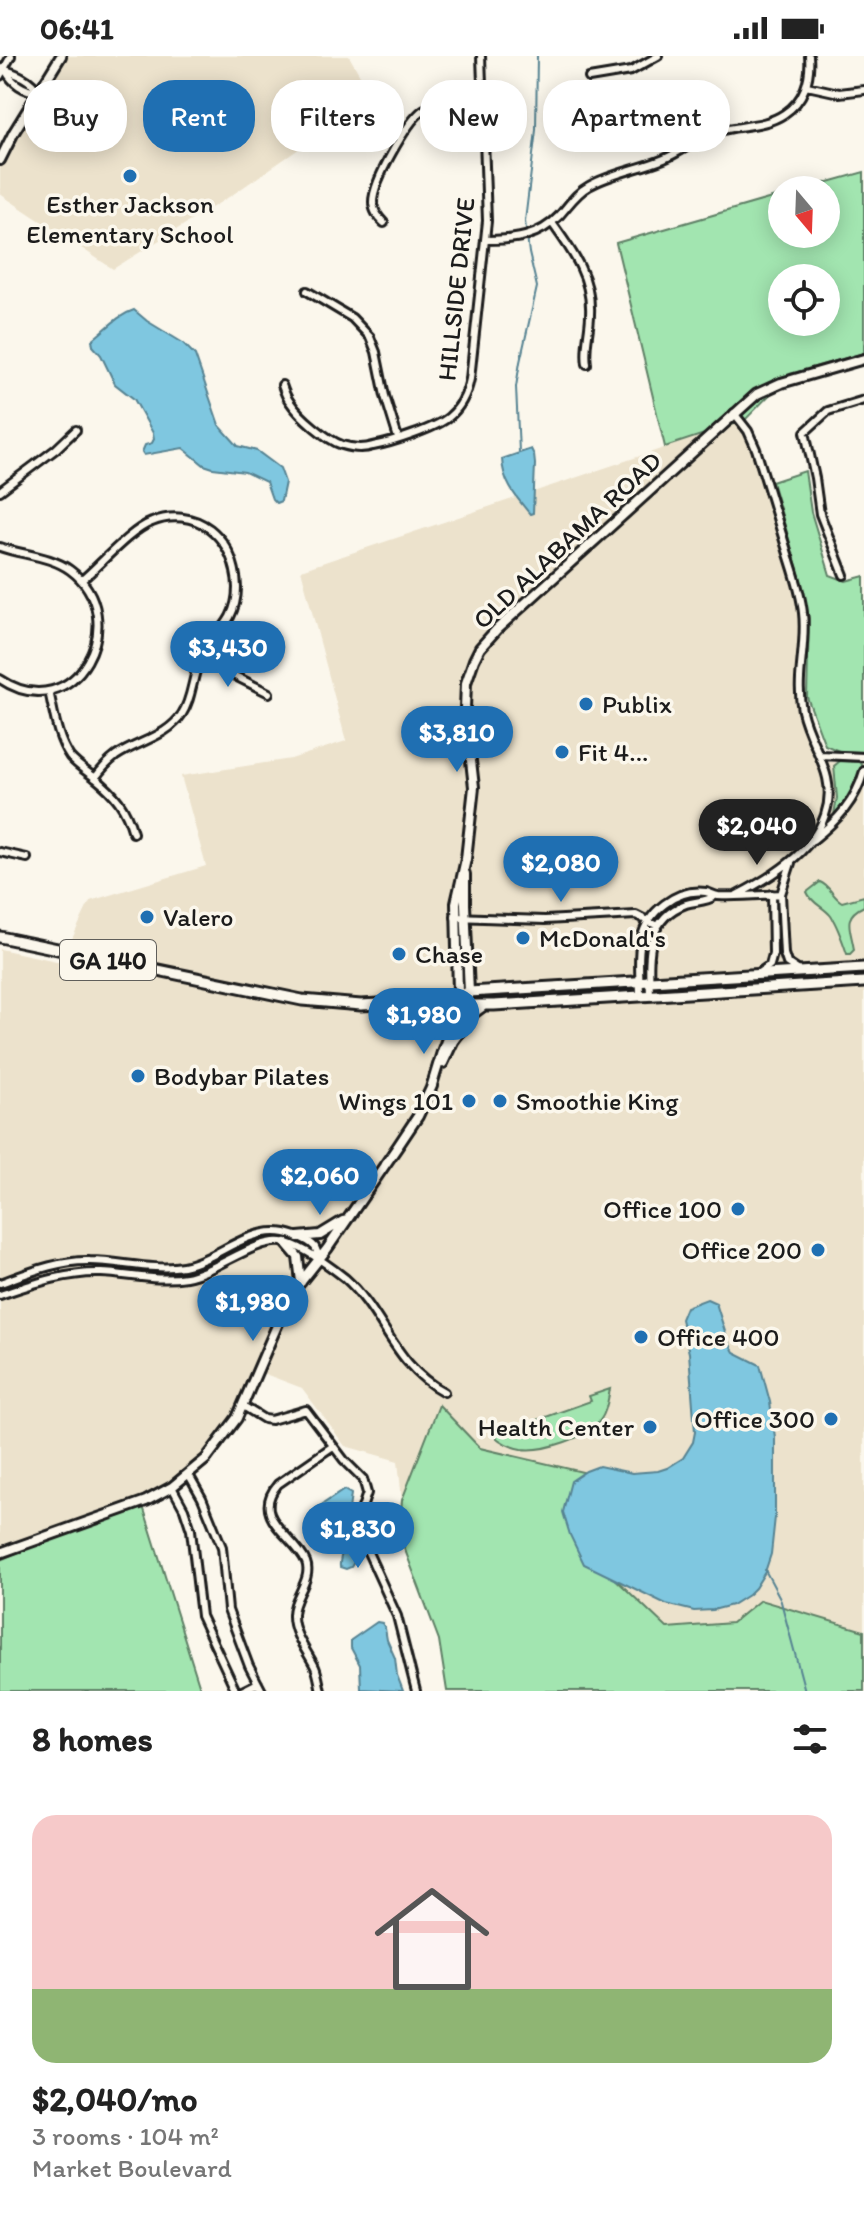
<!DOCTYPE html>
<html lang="en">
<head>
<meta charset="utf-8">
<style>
  body { margin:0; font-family:Itim,sans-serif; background:#f2f2f2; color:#222; height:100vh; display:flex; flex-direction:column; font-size:30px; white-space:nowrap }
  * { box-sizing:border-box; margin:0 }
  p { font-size:26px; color:#767676 }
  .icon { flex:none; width:44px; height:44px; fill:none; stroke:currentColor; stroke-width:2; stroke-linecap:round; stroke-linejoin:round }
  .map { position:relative; height:1635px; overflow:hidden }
  .details { display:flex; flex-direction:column; background:#fff; flex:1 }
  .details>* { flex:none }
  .top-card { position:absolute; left:24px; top:24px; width:816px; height:72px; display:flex; gap:16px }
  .needle { width:52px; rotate:161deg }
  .tools { position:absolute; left:768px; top:120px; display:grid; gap:16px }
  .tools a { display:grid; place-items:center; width:72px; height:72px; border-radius:50%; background:#fff; box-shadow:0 4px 20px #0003; font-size:40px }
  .price { position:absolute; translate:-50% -68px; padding:0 18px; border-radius:28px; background:#1f6fb2; color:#fff; font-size:26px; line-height:52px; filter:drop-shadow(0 2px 4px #0008) }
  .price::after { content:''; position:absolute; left:50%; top:48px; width:24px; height:18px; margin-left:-12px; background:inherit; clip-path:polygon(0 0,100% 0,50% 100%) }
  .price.on { background:#222; color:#fff }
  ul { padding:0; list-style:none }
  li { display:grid; align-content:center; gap:16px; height:424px; padding:0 32px }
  li span { display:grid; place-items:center; height:248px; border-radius:24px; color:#555 }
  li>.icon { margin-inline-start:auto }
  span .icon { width:144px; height:144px; fill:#fffc; stroke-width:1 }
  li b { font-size:34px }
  h2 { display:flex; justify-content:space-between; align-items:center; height:96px; padding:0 32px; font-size:34px }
  .tag { padding:0 28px; border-radius:32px; background:#fff; box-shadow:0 4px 20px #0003; font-size:28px; line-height:72px }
  .tag.on { background:#1f6fb2; color:#fff }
  .status { display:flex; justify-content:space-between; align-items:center; height:56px; padding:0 40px; background:#fff; direction:ltr }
  .status svg { height:22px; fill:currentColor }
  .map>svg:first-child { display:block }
  .built { fill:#ece2cc }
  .green { fill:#a2e5b0; stroke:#5f8066; stroke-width:2; fill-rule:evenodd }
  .water { fill:#7fc7e0; stroke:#578392; stroke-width:2 }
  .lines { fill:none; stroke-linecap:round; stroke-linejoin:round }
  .stream { stroke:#578392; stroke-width:2 }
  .street-casing { stroke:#1c1c1c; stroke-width:12 }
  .secondary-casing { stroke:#1c1c1c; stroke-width:14 }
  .primary-casing { stroke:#1c1c1c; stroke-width:15 }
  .street { stroke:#fbf7ec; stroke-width:6 }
  .secondary { stroke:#fbf7ec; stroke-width:8 }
  .primary { stroke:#fbf7ec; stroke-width:9 }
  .poi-dot { fill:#1f6fb2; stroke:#fbf7ec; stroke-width:3 }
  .labels { text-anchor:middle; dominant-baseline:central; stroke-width:7; stroke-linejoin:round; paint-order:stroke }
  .shield { fill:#fbf7ec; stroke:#5f5e5a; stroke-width:2 }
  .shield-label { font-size:24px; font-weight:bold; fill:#1c1c1c }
  .poi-label { font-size:26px; fill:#1c1c1c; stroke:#fbf7ec; text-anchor:start }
  .street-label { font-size:26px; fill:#1c1c1c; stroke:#fbf7ec }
</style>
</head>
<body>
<div class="status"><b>06:41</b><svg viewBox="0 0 49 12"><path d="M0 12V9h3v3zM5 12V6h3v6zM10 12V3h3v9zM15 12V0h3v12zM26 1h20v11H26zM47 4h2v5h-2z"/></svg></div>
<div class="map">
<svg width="864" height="1635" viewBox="0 0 864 1635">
  <rect width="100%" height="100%" fill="#fbf7ec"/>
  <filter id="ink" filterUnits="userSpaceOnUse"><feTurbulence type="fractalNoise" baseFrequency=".0125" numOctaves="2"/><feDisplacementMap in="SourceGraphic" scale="16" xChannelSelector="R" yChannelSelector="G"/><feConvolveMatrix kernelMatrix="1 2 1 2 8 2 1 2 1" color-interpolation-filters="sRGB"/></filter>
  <g filter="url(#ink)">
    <path class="built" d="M 63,0 L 349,0 L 373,42 L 232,139 L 113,213 L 0,138 L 0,102 Z
      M 744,365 L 805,566 L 802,648 L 827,706 L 864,707 L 864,1635 L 458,1635 L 405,1437 L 402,1444 L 398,1405 L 345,1390 L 302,1332 L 257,1315 L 245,1344 L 212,1400 L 178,1433 L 140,1451 L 56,1480 L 0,1504 L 0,893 L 61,906 L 90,845 L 206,810 L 181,720 L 291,703 L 346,685 L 301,514 Z"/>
    <path class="green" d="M 864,116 L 864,297 L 790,318 L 744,365 L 665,391 L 616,187 L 782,139 L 782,178 L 826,178 L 826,134 L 800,134 ZM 782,222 L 826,222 L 826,266 L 782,266 Z
      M 805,415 L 811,456 L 830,519 L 846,525 L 864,520 L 864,696 L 839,695 L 825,689 L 807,641 L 809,562 L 801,524 L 772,426 Z
      M 840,705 L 860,706 L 862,709 C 860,732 847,746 833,764 L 837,742 L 834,710 Z
      M 820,826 C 830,830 833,841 842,846 L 864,840 L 864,850 C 841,861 851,872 854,894 L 850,898 L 847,898 C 843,886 838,871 831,860 C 823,850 812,848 807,836 Z
      M 610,1333 C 608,1343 607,1355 601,1363 C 589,1382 542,1396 521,1393 C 510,1391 501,1386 493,1379 L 513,1369 L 515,1372 L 591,1345 L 589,1340 Z
      M 439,1349 L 480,1392 L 587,1417 L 588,1497 L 667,1572 L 732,1567 L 760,1544 L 864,1575 L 864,1635 L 447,1635 L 439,1584 L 399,1478 L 402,1444 Z
      M 143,1450 L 201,1635 L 0,1635 L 0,1504 L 56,1480 Z"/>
    <path class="water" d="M 134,254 L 147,265 L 183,287 L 195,299 L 219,369 L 238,390 L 257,395 L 280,412 L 285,426 L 281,445 L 276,447 L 272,443 L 266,426 L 245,416 L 213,412 L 204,409 L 183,392 L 144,399 L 142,396 L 145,389 L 152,387 L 154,383 L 153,377 L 134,343 L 115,328 L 101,299 L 93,290 L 92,284 C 107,273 116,260 134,254 Z
      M 531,393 L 534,399 L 535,408 L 533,457 L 530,458 C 516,441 503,427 502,403 Z
      M 707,1243 L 716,1247 L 728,1285 L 734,1296 L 760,1309 L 770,1346 L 775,1381 L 775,1461 L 771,1498 L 765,1516 L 755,1532 L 748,1539 L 732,1549 L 713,1554 L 694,1555 L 666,1548 L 584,1508 L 570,1479 L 563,1456 L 571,1425 L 586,1415 L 599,1410 L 632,1417 L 658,1415 L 667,1412 L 683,1402 L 693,1386 L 695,1376 L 689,1297 L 681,1263 L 686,1251 Z
      M 344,1434 L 351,1438 L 347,1470 L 356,1503 L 351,1511 L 346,1513 L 340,1511 C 339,1504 343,1497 342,1491 C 339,1477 322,1468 317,1452 Z
      M 377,1566 L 382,1567 L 385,1572 L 387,1584 L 395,1602 L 397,1619 L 403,1635 L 361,1633 L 360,1609 L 351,1592 L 351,1584 Z"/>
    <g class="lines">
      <path class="stream" d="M 519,396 L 516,331 L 520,306 L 537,231 L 529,197 L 525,165 L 536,74 L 537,0
        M 765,1514 L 780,1542 L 805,1635"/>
      <g class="street-casing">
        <path id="street" d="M 0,12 C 14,17 31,22 38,36
          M 6,15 C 12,27 24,35 38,36
          M 0,20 L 11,0
          M 589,22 L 631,15 L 658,0
          M 807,30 L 839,37 L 864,34
          M 384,167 C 378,161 373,155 373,146 C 373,125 407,66 423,54 C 441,42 463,43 483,42
          M 552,167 C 572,195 592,221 590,258 C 590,275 584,291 587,308
          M 486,184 C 514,184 539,181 559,160 C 569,149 576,137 589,130 C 612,117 640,113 664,103 C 683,95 699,81 719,75 C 740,69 765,71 784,58 C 804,45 811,23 809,0
          M 307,235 L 352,262 L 370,281 L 376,296 L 385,340 L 398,382
          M 282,329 C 284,335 286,341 290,346 C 299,360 327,384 342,389 C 352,392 364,393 373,390 C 391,387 436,372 449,361 C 461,351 467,338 470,323 L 487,165 L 481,0
          M 734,357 L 748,375 L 756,393 C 767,428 777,463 788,498 C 794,517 801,537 803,557 C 807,589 795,622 802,655 C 810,691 839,719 825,759 C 812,797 770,822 737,839
          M 0,435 L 56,393 L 76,374
          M 0,491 C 23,499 51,500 70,514 C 134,561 76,674 0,623
          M 844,519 L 820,458 L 815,422 L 805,376 L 828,355 L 864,344
          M 82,524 C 101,508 130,474 152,466 C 171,458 193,460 210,473 C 234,492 245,532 230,561 C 221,577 207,589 199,606 C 192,623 192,643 182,658 C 167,681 138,685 116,700 C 108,706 101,714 95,722
          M 201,603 L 269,637
          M 49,635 C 54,657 57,682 70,701 C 77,709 86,715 94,721 C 115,738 126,751 133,777
          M 820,699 L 864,701
          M 813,784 C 838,764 855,746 864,715
          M 0,796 L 27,802
          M 791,807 L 781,838 L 784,898 L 787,907 L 799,915
          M 455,861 L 545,864 L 636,859 L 658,870
          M 760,916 L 770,909 L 773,898 L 772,838
          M 640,940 C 640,922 637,902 641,884 C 647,856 676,832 706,836 C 710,837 714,839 718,840 C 739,841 760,839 781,838
          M 650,940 C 649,904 644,863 686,848 C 696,845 706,846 715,840
          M 0,1227 C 28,1217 59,1204 90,1205 C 120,1205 153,1215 183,1210 C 215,1204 242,1176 275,1176 C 287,1176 307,1182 315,1191 C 317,1195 318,1199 320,1203
          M 0,1239 C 33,1228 66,1216 101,1217 C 129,1218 157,1226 186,1221 C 216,1216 254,1183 282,1186 C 300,1188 331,1211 345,1222 C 385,1258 393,1309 444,1336
          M 243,1350 L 264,1363 L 271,1364 L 306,1354 L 344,1404 L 363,1423 L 367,1437 L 356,1470 L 397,1560 L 416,1635
          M 189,1419 L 202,1442 L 222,1491 L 228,1554 L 249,1610 L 262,1635
          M 172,1431 L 184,1453 L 191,1474 L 201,1560 L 236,1635
          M 242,1635 L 258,1627
          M 321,1635 C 319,1627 318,1618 315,1611 C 307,1595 293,1578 293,1560 C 292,1542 313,1524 306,1506 C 295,1480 249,1462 278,1428 L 333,1390"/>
      </g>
      <g class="secondary-casing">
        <path id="secondary" d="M 0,104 L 14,76 L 61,0
          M 443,1007 L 461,968 L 469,936 L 465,848 L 465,818
          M 431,1032 L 442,996 L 455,961 L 458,937 L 456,847 L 466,803 L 474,731 L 465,652 L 466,627 L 474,604 L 480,592 L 497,573 L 757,338 L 781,327 L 864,303
          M 298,1181 L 320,1179 L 343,1165
          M 286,1187 L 298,1201 L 301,1226
          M 0,1497 L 146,1445 L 172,1431 L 206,1403 L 237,1362 L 285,1251 L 296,1232 L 327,1193 L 398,1090 L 418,1060 L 432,1030"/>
      </g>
      <g class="primary-casing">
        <path id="primary" d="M 0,881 L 302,944 L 361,949 L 434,945 L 466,949 L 494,949 L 864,926
          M 438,944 L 469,936 L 864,912
          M 421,948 C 436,955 449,960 449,978
          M 454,983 L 473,957 L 484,949"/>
      </g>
      <use href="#street" class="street"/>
      <use href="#secondary" class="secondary"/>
      <use href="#primary" class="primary"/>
    </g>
  </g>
  <g class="poi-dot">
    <circle cx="130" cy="120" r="8"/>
    <circle cx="586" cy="648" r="8"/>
    <circle cx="562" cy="696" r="8"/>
    <circle cx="147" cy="861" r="8"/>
    <circle cx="523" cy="882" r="8"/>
    <circle cx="399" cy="898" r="8"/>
    <circle cx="138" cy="1020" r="8"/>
    <circle cx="469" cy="1045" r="8"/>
    <circle cx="500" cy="1045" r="8"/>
    <circle cx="738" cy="1153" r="8"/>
    <circle cx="818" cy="1194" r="8"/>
    <circle cx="641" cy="1281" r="8"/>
    <circle cx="831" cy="1363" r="8"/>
    <circle cx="650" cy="1371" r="8"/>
  </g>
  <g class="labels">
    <rect class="shield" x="60" y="884" width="96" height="40" rx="6"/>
    <g class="shield-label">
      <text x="108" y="904">GA 140</text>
    </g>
    <g class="poi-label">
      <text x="130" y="148" text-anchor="middle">Esther Jackson<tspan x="130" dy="30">Elementary School</tspan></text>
      <text x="602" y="648">Publix</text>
      <text x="578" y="696">Fit 4...</text>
      <text x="163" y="861">Valero</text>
      <text x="539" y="882">McDonald's</text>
      <text x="415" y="898">Chase</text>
      <text x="154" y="1020">Bodybar Pilates</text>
      <text x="453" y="1045" text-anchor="end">Wings 101</text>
      <text x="516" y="1045">Smoothie King</text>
      <text x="722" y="1153" text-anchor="end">Office 100</text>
      <text x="802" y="1194" text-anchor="end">Office 200</text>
      <text x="657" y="1281">Office 400</text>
      <text x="815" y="1363" text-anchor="end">Office 300</text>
      <text x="634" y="1371" text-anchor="end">Health Center</text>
    </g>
    <g class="street-label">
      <text transform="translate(456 233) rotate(-84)">HILLSIDE DRIVE</text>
      <text transform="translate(567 484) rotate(-43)">OLD ALABAMA ROAD</text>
    </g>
  </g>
</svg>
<div class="tools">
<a><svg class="needle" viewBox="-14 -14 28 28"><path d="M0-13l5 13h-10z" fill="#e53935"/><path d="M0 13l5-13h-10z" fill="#767676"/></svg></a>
<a><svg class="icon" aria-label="locate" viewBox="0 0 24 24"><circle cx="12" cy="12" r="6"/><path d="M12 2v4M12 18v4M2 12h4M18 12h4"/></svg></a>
</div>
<b class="price" style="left:228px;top:633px">$3,430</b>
<b class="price" style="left:457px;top:718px">$3,810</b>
<b class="price on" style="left:757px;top:811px">$2,040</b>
<b class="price" style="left:561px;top:848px">$2,080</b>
<b class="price" style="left:424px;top:1000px">$1,980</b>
<b class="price" style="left:320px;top:1161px">$2,060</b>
<b class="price" style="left:253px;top:1287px">$1,980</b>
<b class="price" style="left:358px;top:1514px">$1,830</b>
<div class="top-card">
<a class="tag">Buy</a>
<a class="tag on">Rent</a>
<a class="tag">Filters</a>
<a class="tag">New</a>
<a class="tag">Apartment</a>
</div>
</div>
<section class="details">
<h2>8 homes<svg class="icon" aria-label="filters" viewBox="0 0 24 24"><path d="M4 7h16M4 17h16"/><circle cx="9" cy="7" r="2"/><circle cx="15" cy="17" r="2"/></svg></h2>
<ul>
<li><span style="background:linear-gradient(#f6c9c9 70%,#8fb573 0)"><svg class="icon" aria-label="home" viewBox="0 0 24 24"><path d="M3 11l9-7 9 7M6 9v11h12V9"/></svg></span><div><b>$2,040/mo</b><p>3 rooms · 104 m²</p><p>Market Boulevard</p></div></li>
</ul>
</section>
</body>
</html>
